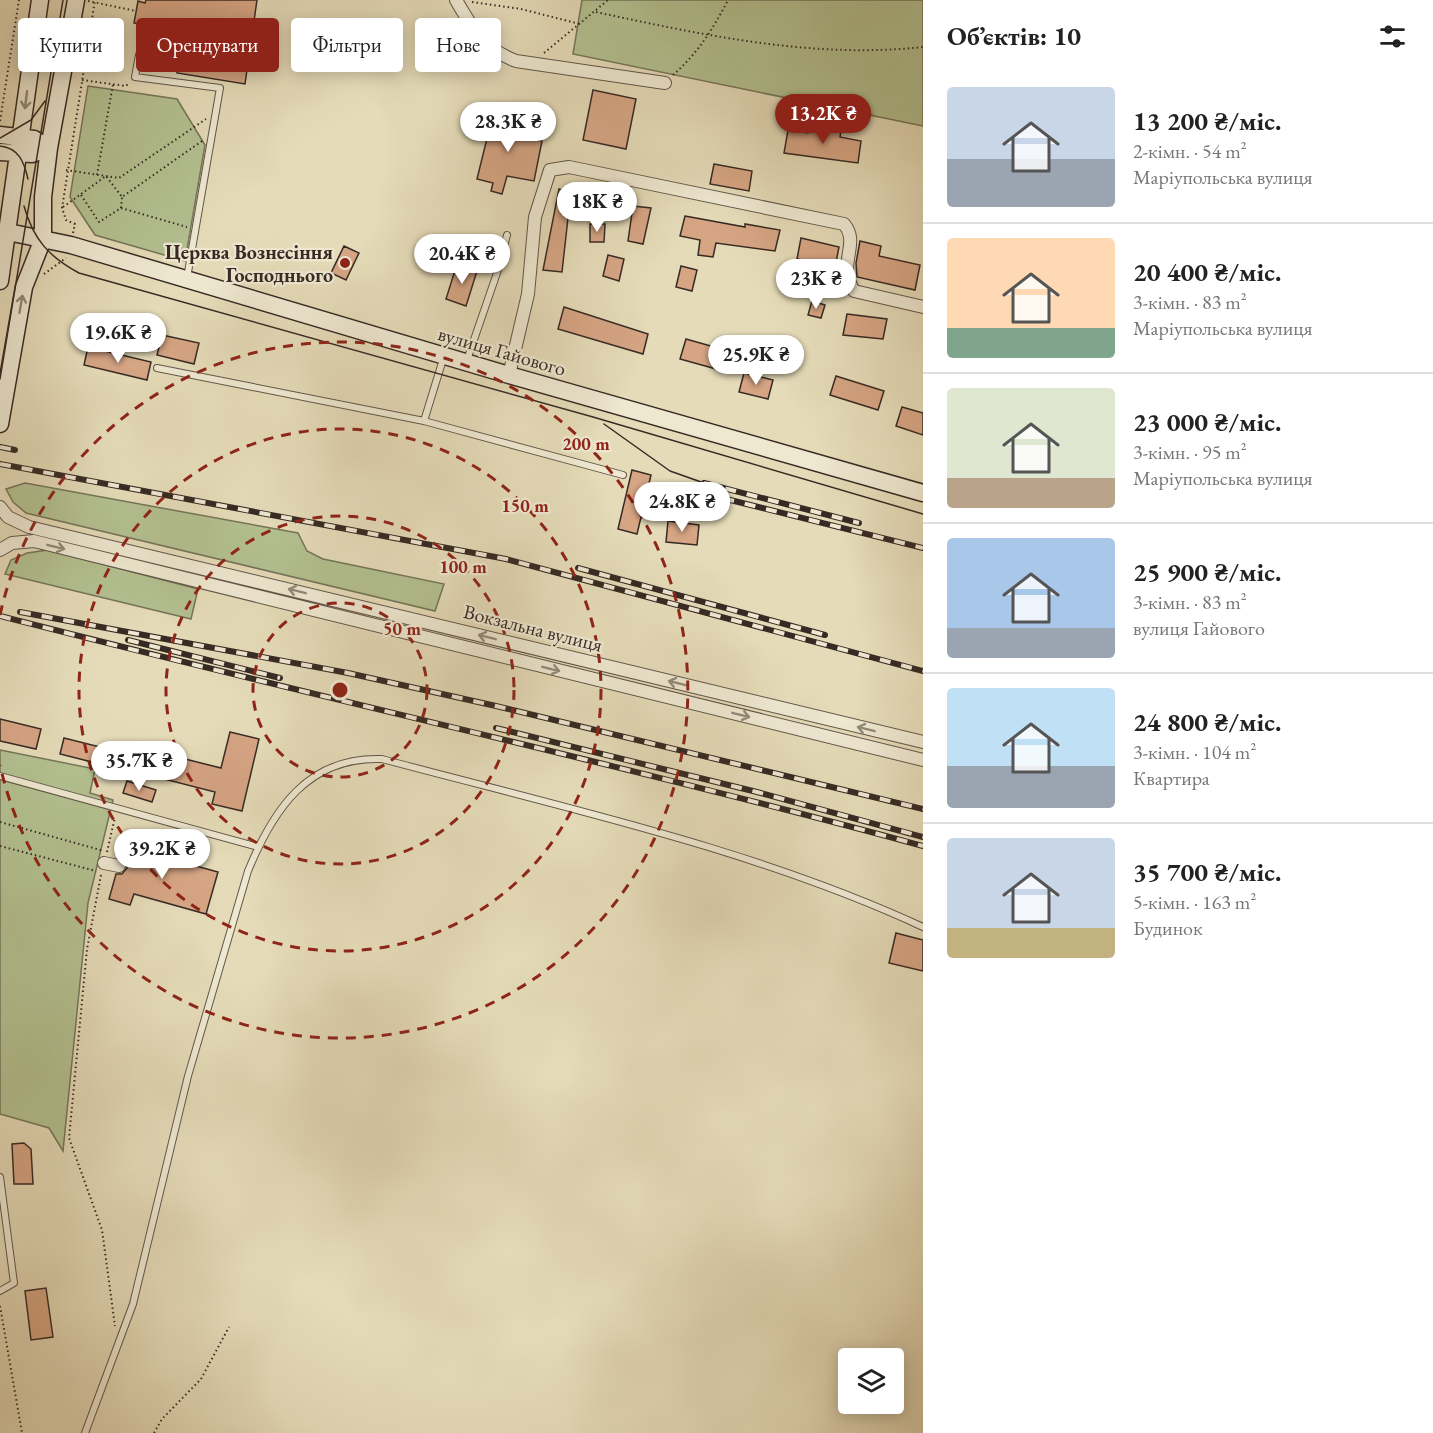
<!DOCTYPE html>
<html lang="uk">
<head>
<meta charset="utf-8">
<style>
  body { margin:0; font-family:"EB Garamond",serif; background:#f6f6f6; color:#222; height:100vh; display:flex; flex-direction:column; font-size:22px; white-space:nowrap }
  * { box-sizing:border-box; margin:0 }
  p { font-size:20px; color:#767676 }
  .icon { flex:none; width:33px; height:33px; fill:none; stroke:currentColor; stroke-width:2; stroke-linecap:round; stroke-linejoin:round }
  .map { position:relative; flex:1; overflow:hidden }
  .side { display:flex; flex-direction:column; background:#fff; width:510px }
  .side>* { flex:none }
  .guide { position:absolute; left:18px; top:18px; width:570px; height:54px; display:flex; gap:12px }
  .tools { position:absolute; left:838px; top:1348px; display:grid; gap:12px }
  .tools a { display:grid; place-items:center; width:66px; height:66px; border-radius:6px; background:#fff; box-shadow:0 3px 15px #0003; font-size:30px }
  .price { position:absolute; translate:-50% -51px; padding:0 14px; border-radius:21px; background:#fff; color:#222; font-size:20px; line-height:39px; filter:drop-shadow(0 2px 3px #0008) }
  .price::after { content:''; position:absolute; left:50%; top:36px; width:18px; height:14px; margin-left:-9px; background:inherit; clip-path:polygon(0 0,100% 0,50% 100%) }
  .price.current { background:#8f2418; color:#fff }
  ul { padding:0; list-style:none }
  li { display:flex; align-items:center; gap:18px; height:150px; padding:0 24px }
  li+li { border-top:2px solid #e0e0e0 }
  li span { display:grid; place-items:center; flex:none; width:168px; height:120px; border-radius:6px; color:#555 }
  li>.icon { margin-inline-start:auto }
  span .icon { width:72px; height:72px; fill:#fffc; stroke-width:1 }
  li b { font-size:26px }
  h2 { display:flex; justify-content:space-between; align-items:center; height:72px; padding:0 24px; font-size:26px }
  .tag { padding:0 21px; border-radius:6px; background:#fff; box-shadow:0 3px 15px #0003; font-size:21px; line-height:54px }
  .tag.current { background:#8f2418; color:#fff }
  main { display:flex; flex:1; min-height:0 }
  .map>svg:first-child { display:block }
  .green { fill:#b3c090; stroke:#75755a; stroke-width:1.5 }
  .building { fill:#d6a584; stroke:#372a24; stroke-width:1.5 }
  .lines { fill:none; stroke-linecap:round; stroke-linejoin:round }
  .lane-casing { stroke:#625649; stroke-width:8 }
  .street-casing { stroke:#625649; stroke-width:14 }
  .secondary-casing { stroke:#372a24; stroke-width:19 }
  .path { stroke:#372a24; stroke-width:2; stroke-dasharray:1.5 3; stroke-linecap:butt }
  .lane { stroke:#eee8d1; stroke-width:6 }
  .street { stroke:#eee8d1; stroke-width:12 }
  .secondary { stroke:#eee8d1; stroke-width:16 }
  .tram { stroke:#372a24; stroke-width:1.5 }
  .rail-casing { stroke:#372a24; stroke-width:6 }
  .rail { stroke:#eee8d1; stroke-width:4; stroke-dasharray:11; stroke-linecap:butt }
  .oneway { stroke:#92897a }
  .ring { fill:none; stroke:#8f2418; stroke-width:3; stroke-dasharray:10 8 }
  .poi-dot { fill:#8f2418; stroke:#eee8d1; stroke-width:2 }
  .labels { text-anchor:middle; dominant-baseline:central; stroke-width:4.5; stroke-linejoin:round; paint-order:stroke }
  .poi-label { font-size:20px; font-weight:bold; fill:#372a24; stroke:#eee8d1; text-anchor:end }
  .street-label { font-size:20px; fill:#372a24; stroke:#eee8d1 }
  .centre { fill:#8f2418; stroke:#eee8d1; stroke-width:3 }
  .ring-label { font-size:18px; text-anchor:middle; font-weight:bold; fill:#8f2418; stroke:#eee8d1; stroke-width:4.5; stroke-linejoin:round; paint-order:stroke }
</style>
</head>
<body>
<main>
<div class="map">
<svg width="923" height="1433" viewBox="0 0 923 1433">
  <rect width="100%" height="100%" fill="#e5dbb8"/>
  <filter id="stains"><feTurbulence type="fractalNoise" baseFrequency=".00333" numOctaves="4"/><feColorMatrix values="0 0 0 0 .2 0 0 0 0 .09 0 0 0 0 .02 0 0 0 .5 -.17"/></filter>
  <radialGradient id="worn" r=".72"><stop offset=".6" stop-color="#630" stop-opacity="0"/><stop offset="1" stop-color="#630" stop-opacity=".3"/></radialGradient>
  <path class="green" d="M 582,0 L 923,0 L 923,126 L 573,54 Z
    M 88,86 L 177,99 L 205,145 L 185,261 L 95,235 L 70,197 Z
    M 25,483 L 298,533 L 307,551 L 323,559 L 444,584 L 435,611 L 26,513 L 13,502 L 6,489 Z
    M 48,550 L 198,589 L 191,619 L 5,574 L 11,560 L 27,553 Z
    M 0,750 L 95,769 L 90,793 L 113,800 L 88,903 L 63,1151 L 49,1128 L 0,1114 Z"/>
  <path class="building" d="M 146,0 L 257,0 L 245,84 L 177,73 L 178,65 L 184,61 L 180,53 L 140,47 L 143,25 L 134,23 L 138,1 L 145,3 Z
    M 593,90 L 636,99 L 626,149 L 583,140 Z
    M 494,110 L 521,117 L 516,136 L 542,141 L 534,181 L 507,176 L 502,194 L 491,191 L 493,183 L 477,179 Z
    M 809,126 L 841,131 L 840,137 L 861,141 L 858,163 L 784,153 L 788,130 L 808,133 Z
    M 714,164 L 752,171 L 749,191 L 710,184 Z
    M 559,189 L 579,196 L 574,211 L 569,209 L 562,272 L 543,270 Z
    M 633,206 L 651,208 L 643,244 L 628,241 Z
    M 685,216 L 745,227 L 745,224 L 780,230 L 775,251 L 716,243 L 713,257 L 698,255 L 700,240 L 680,236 Z
    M 590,224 L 605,224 L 604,242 L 590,242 Z
    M 801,238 L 839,247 L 835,267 L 797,259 Z
    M 860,241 L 881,246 L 879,256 L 920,265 L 915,290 L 857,277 L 856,263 Z
    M 344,246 L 359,253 L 346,280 L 331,273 Z
    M 608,255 L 624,259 L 619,281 L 603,276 Z
    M 457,264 L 477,271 L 466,306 L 446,299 Z
    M 681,266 L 697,270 L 692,291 L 676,287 Z
    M 812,301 L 825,305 L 821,318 L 808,315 Z
    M 564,307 L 648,334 L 643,354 L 558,329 Z
    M 847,314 L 887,319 L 883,339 L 843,335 Z
    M 162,335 L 199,343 L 194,364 L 157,355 Z
    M 686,339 L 732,352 L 727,372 L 680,359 Z
    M 88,347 L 151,362 L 147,380 L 84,365 Z
    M 744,373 L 773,380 L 768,399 L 739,392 Z
    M 836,376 L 884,391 L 878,410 L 830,395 Z
    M 902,407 L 923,413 L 923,435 L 896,426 Z
    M 632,470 L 651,475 L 637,534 L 618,529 Z
    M 668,521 L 699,525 L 697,545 L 666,542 Z
    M 0,719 L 41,729 L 36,749 L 0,741 Z
    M 230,732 L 259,739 L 242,811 L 212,804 L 215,792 L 160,778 L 165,754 L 221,768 Z
    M 64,738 L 100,747 L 96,763 L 60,754 Z
    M 127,781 L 156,790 L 152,802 L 123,793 Z
    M 127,838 L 148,844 L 145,852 L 218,872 L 206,914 L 134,894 L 130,905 L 109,899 L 116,874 L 122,874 L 127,868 L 127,863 L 121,858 Z
    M 896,933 L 923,940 L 923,971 L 889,963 Z
    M 24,1143 L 31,1149 L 33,1184 L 14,1184 L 12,1144 Z
    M 46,1288 L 53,1337 L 31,1340 L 25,1291 Z"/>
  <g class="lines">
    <g class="lane-casing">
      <path id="lane" d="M 179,60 L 139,55 L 135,77 L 220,88 L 187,278
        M 467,360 L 497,273 L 507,235
        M 157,368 L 424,421 L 623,475
        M 424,421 L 444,356
        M 0,776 L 258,847
        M 0,1177 L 14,1283 L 0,1291
        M 85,1433 L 133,1304 L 188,1076 L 248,871 C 273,810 308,756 382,759 C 561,807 755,849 923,927"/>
    </g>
    <g class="street-casing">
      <path id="street" d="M 456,0 C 472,28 484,49 516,61 L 665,83
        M 509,375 L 528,294 L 535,217 L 550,170 L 569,167 L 844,224 C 861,244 836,263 854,291 L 923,307
        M 0,507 L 8,517 L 29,527 L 923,742
        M 0,550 L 12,543 L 34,541 L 923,760
        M 104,863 L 119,866"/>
    </g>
    <g class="secondary-casing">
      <path id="secondary" d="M 0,135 L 34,139 L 49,148
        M 0,152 L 32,154 L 49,148
        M 8,232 L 71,245 L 509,375 L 923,493
        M 0,281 L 40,0
        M 0,424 L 24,287 L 43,239 L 43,197 L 49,148 L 76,0"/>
    </g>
    <path class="path" d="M 88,1 L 136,11
      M 472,2 L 521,9 L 580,24
      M 596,12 C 703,35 813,59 923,47
      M 544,53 L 608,0
      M 673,75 C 698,53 713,29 728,0
      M 82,80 L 126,86 L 129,83
      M 0,121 L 19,0
      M 66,170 L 119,178 L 206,119
      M 97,175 L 113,84
      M 81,195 L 99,222 L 121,208 L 122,197
      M 63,207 L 106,176 L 122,197 L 202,141
      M 121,208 L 187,227
      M 73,233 L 75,224 L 66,220 L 62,208 L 95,0
      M 44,274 L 66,258
      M 0,822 L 104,851
      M 0,846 L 96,871
      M 107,852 L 115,817
      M 101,875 L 87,949 L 69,1138 L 102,1230 L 115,1326
      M 0,1306 L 22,1433
      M 154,1433 L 162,1419 L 201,1379 L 229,1327"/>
    <use href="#lane" class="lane"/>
    <use href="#street" class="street"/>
    <use href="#secondary" class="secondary"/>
    <path class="tram" d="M 0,138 L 31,120 L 45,101
      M 0,146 C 19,148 24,162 28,179
      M 24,206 C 33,239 49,257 79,273 L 593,417 L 923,514
      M 0,379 L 63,0
      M 604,424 L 670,471 L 704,483"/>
    <g class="rail-casing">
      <path id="rail" d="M 0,447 L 15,450
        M 0,464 L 506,559 L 923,671
        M 704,483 L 859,523
        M 702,493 L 923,548
        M 578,568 L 825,635
        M 20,612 L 348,673 L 496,706 L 923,809
        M 0,616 C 307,695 617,763 923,846
        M 128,640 L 280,678
        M 496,728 L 757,792 L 923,837"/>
    </g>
    <use href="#rail" class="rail"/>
  </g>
  <defs><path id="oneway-shaft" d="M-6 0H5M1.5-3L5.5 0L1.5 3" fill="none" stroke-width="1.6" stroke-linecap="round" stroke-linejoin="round" transform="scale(1.5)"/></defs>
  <g class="oneway">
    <use href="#oneway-shaft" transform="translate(26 100) rotate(97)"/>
    <use href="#oneway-shaft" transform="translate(21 304) rotate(-80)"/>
    <use href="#oneway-shaft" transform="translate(56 547) rotate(14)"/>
    <use href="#oneway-shaft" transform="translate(297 591) rotate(-166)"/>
    <use href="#oneway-shaft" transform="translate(487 637) rotate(-166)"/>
    <use href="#oneway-shaft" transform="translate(551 669) rotate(14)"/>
    <use href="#oneway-shaft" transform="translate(677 683) rotate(-166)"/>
    <use href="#oneway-shaft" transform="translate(741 715) rotate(14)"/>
    <use href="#oneway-shaft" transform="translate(866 729) rotate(-166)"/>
  </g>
  <g class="ring">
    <circle cx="340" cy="690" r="87"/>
    <circle cx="340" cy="690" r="174"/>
    <circle cx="340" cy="690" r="261"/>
    <path d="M0 615A348 348 0 1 1 0 765"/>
  </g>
  <circle class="poi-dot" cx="345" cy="263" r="6"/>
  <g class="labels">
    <g class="poi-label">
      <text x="333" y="252">Церква Вознесіння<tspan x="333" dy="23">Господнього</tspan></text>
    </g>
    <g class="street-label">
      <text transform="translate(502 351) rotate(16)">вулиця Гайового</text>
      <text transform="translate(533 628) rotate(14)">Вокзальна вулиця</text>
    </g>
  </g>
  <circle cx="340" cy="690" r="9" class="centre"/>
  <g class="ring-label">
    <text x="586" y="450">200 m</text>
    <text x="525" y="512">150 m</text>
    <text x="463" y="573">100 m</text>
    <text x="402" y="635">50 m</text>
  </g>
  <rect width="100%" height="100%" filter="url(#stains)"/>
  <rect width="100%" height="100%" fill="url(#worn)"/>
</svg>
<div class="tools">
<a><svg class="icon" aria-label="layers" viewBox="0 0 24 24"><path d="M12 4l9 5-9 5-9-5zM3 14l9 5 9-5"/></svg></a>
</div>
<b class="price current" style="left:823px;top:145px">13.2K ₴</b>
<b class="price" style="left:508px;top:153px">28.3K ₴</b>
<b class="price" style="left:597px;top:233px">18K ₴</b>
<b class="price" style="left:462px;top:285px">20.4K ₴</b>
<b class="price" style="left:816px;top:310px">23K ₴</b>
<b class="price" style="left:118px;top:364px">19.6K ₴</b>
<b class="price" style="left:756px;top:386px">25.9K ₴</b>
<b class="price" style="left:682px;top:533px">24.8K ₴</b>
<b class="price" style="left:139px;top:792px">35.7K ₴</b>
<b class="price" style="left:162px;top:880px">39.2K ₴</b>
<div class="guide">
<a class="tag">Купити</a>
<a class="tag current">Орендувати</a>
<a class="tag">Фільтри</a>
<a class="tag">Нове</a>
</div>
</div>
<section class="side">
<h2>Об’єктів: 10<svg class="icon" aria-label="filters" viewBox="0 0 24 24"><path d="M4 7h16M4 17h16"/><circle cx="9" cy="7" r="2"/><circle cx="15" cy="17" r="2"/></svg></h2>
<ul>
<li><span style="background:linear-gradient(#c9d6e8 60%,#9aa5b1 0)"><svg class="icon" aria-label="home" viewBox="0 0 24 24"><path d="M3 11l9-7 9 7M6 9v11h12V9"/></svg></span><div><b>13 200 ₴/міс.</b><p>2-кімн. · 54 m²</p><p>Маріупольська вулиця</p></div></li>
<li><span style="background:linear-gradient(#ffd9b3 75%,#7fa58c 0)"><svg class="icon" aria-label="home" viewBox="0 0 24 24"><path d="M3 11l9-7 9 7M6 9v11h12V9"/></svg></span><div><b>20 400 ₴/міс.</b><p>3-кімн. · 83 m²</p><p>Маріупольська вулиця</p></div></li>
<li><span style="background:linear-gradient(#dfe7d0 75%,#b9a48a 0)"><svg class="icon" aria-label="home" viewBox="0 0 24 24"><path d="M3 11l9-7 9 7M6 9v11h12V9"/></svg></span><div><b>23 000 ₴/міс.</b><p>3-кімн. · 95 m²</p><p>Маріупольська вулиця</p></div></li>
<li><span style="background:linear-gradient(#a9c7e8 75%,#9aa5b1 0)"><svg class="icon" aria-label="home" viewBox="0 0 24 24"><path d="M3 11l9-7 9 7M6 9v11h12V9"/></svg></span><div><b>25 900 ₴/міс.</b><p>3-кімн. · 83 m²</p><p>вулиця Гайового</p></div></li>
<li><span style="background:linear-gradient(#bfe0f5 65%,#9aa5b1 0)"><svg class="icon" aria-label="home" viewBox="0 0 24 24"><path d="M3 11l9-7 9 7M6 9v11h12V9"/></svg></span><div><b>24 800 ₴/міс.</b><p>3-кімн. · 104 m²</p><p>Квартира</p></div></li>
<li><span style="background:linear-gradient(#c9d6e8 75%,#c2b280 0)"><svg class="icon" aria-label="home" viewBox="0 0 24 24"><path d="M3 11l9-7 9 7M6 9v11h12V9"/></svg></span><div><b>35 700 ₴/міс.</b><p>5-кімн. · 163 m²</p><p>Будинок</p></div></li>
</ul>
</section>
</main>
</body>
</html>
